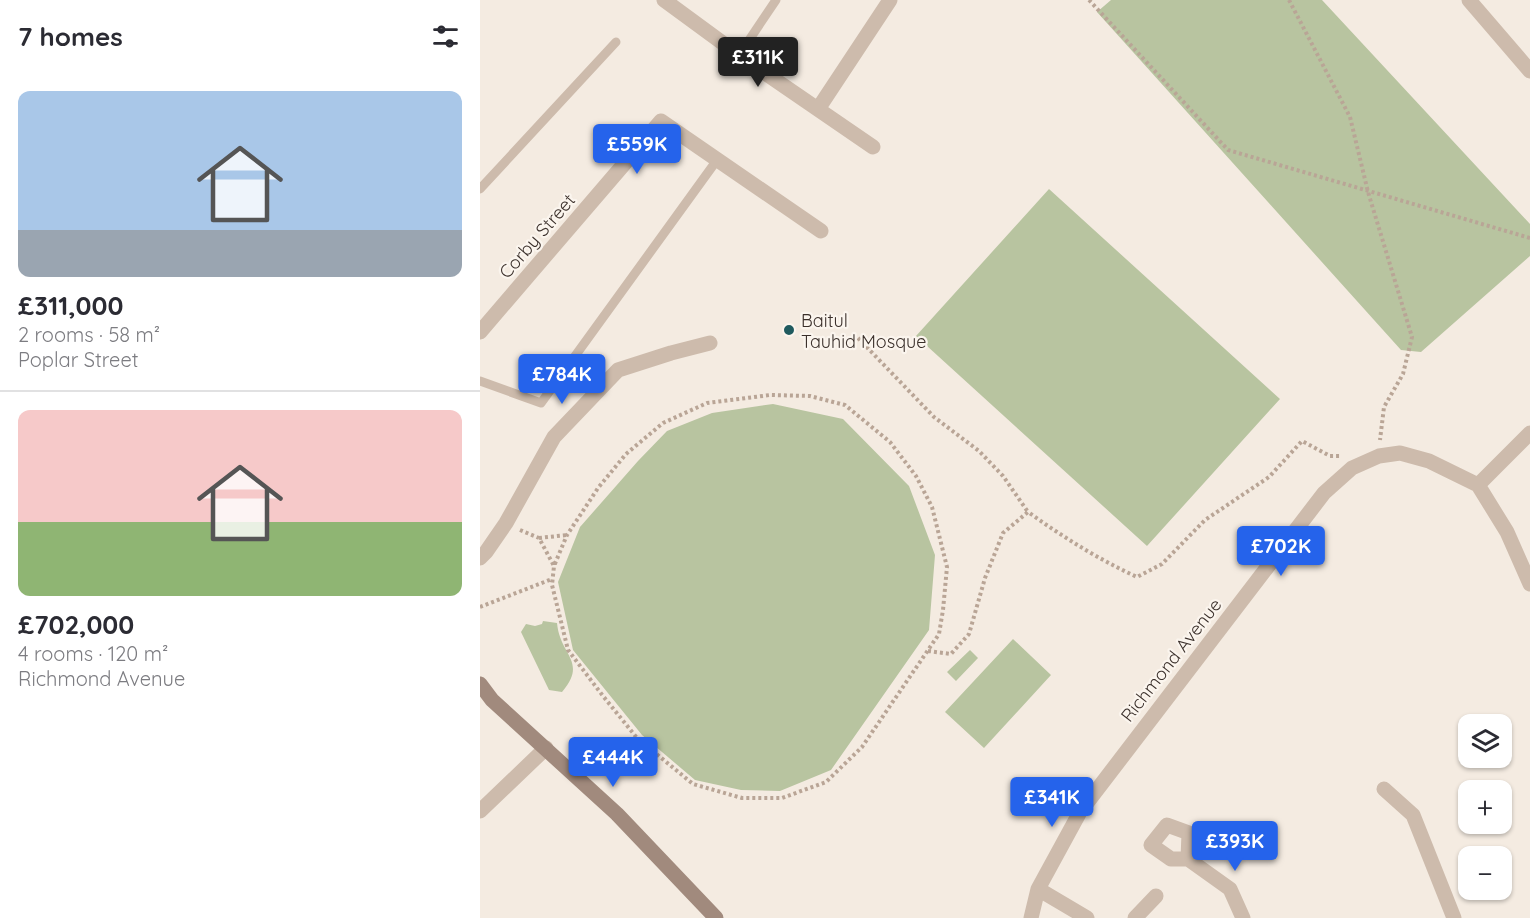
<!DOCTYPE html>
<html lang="en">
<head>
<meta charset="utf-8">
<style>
  body { margin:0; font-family:Quicksand,sans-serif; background:#f2f2f3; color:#2b2b33; height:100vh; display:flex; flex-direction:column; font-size:22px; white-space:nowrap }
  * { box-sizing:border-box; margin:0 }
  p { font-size:20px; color:#7c7c81 }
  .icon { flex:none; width:33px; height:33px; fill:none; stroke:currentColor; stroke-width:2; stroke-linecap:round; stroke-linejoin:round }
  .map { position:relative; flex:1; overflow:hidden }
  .side { display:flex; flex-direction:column; background:#fff; width:480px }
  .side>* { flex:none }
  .fabs { position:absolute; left:978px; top:714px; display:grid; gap:12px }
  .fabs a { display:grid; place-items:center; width:54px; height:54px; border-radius:12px; background:#fff; box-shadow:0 2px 4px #0004; font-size:30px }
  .price { position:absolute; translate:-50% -51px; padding:0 14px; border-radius:6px; background:#2563eb; color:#fff; font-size:20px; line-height:39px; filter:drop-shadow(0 2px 3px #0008) }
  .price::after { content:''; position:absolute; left:50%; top:36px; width:18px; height:14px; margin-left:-9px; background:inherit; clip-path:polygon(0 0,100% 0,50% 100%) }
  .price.selected { background:#222; color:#fff }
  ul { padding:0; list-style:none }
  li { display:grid; align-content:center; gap:12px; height:318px; padding:0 18px }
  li+li { border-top:2px solid #e1e1e2 }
  li span { display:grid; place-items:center; height:186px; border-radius:12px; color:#555 }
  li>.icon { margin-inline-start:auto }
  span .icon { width:108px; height:108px; fill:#fffc; stroke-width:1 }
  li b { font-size:26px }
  h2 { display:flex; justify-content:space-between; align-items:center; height:72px; padding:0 18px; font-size:26px }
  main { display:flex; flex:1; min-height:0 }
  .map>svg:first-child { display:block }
  .green { fill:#b8c4a0 }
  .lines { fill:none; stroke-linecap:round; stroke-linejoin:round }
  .path { stroke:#b9a596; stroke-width:4; stroke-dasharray:3 3; stroke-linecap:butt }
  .lane { stroke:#cdbbac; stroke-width:9 }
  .street { stroke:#cdbbac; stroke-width:15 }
  .secondary { stroke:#a18a7d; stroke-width:15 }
  .poi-dot { fill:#1f5a5e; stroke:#fbf5ee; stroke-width:2 }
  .labels { text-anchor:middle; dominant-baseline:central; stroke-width:4.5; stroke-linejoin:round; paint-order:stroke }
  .street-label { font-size:18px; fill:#3b302b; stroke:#fbf5ee }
  .poi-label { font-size:18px; fill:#3b302b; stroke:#fbf5ee; text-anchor:start }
</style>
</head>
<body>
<main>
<section class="side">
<h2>7 homes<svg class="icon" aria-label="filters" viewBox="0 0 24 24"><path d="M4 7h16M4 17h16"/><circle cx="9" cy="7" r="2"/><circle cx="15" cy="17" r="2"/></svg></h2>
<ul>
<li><span style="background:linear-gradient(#a9c7e8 75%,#9aa5b1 0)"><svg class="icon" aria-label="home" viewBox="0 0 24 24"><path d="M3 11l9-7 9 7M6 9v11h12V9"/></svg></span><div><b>£311,000</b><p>2 rooms · 58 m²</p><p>Poplar Street</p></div></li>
<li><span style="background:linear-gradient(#f6c9c9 60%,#8fb573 0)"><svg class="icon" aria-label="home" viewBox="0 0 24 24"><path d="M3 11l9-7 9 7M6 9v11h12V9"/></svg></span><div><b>£702,000</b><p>4 rooms · 120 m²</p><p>Richmond Avenue</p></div></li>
</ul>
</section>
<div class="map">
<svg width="1050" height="918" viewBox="0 0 1050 918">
  <rect width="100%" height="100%" fill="#f4ebe1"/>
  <path class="green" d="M 631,0 L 842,0 L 1050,224 L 1050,256 L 941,352 L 921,350 L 617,12 Z
    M 569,189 L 800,399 L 667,546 L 436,336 Z
    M 293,404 L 363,419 L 429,486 L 455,555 L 449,630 L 351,770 L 300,791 L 261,790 L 215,780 L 162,735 L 93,650 L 78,582 L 100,527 L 158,461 L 187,431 L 232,413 Z
    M 63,621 L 77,623 C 80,656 108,661 82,692 L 69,690 L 41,632 L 46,624 L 55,626 L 62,624 Z
    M 533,639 L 571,675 L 504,748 L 465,712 Z
    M 490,650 L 498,658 L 476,681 L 467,672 Z"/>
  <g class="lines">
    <path class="path" d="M 609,0 L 748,150 L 1050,238
      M 809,0 L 870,117 L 888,192 L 932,337 L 923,374 L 904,407 L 900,440
      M 378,338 L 454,417 L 499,451 L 523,476 L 548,512
      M 40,530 L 59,538 L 74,566 L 72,585 L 88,650 L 123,696 L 157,738 L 213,784 L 262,798 L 302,798 L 346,782 L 382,747 L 459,634 L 463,610 L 467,567 L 452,507 L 436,476 L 410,442 L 365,405 L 330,396 L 290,395 L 227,403 L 183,423 L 146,454 L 118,488 L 87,535 L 74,566
      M 59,538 L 87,535
      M 0,607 L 72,579
      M 448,651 L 471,654 L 489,634 L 505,578 L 523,533 L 548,512 C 583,537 618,559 657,577 L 682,564 L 725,520 L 789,477 L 822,441 L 850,456 L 860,456"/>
    <path class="lane" d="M 259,55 L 296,0
      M 0,189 L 136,42
      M 0,381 L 61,403 L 237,160"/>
    <path class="street" d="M 184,0 L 259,55 L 393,147
      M 989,0 L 1050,71
      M 338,109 L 410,0
      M 0,332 L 181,121 L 341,231
      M 998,485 L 1050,433
      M 0,558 L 6,552 L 26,523 L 74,437 L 138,370 L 191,353 L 230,343
      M 904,789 L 933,815 L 974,918
      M 0,811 L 66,748
      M 708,859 L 709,833 L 687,825 L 671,845 L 691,859 L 708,859 L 750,889 L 763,918
      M 558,889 L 607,918
      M 551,918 L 558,889 L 600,812 L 844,493 L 872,468 L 899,456 L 920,453 L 949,461 L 998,485 L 1027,532 L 1050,584
      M 655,918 L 676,896"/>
    <path class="secondary" d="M 0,684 L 12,700 L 137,814 L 236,918"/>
  </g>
  <circle class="poi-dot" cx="309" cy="330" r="6"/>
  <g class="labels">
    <g class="street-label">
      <text transform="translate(57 236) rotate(-49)">Corby Street</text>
      <text transform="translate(691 660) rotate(-52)">Richmond Avenue</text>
    </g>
    <g class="poi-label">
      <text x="321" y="320">Baitul<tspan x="321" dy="21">Tauhid Mosque</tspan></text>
    </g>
  </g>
</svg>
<div class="fabs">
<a><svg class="icon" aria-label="layers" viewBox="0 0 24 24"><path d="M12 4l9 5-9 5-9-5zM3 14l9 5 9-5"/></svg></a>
<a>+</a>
<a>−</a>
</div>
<b class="price selected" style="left:278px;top:88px">£311K</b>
<b class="price" style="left:157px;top:175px">£559K</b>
<b class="price" style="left:82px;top:405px">£784K</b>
<b class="price" style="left:801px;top:577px">£702K</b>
<b class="price" style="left:133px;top:788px">£444K</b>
<b class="price" style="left:572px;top:828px">£341K</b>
<b class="price" style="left:755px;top:872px">£393K</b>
</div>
</main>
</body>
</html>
